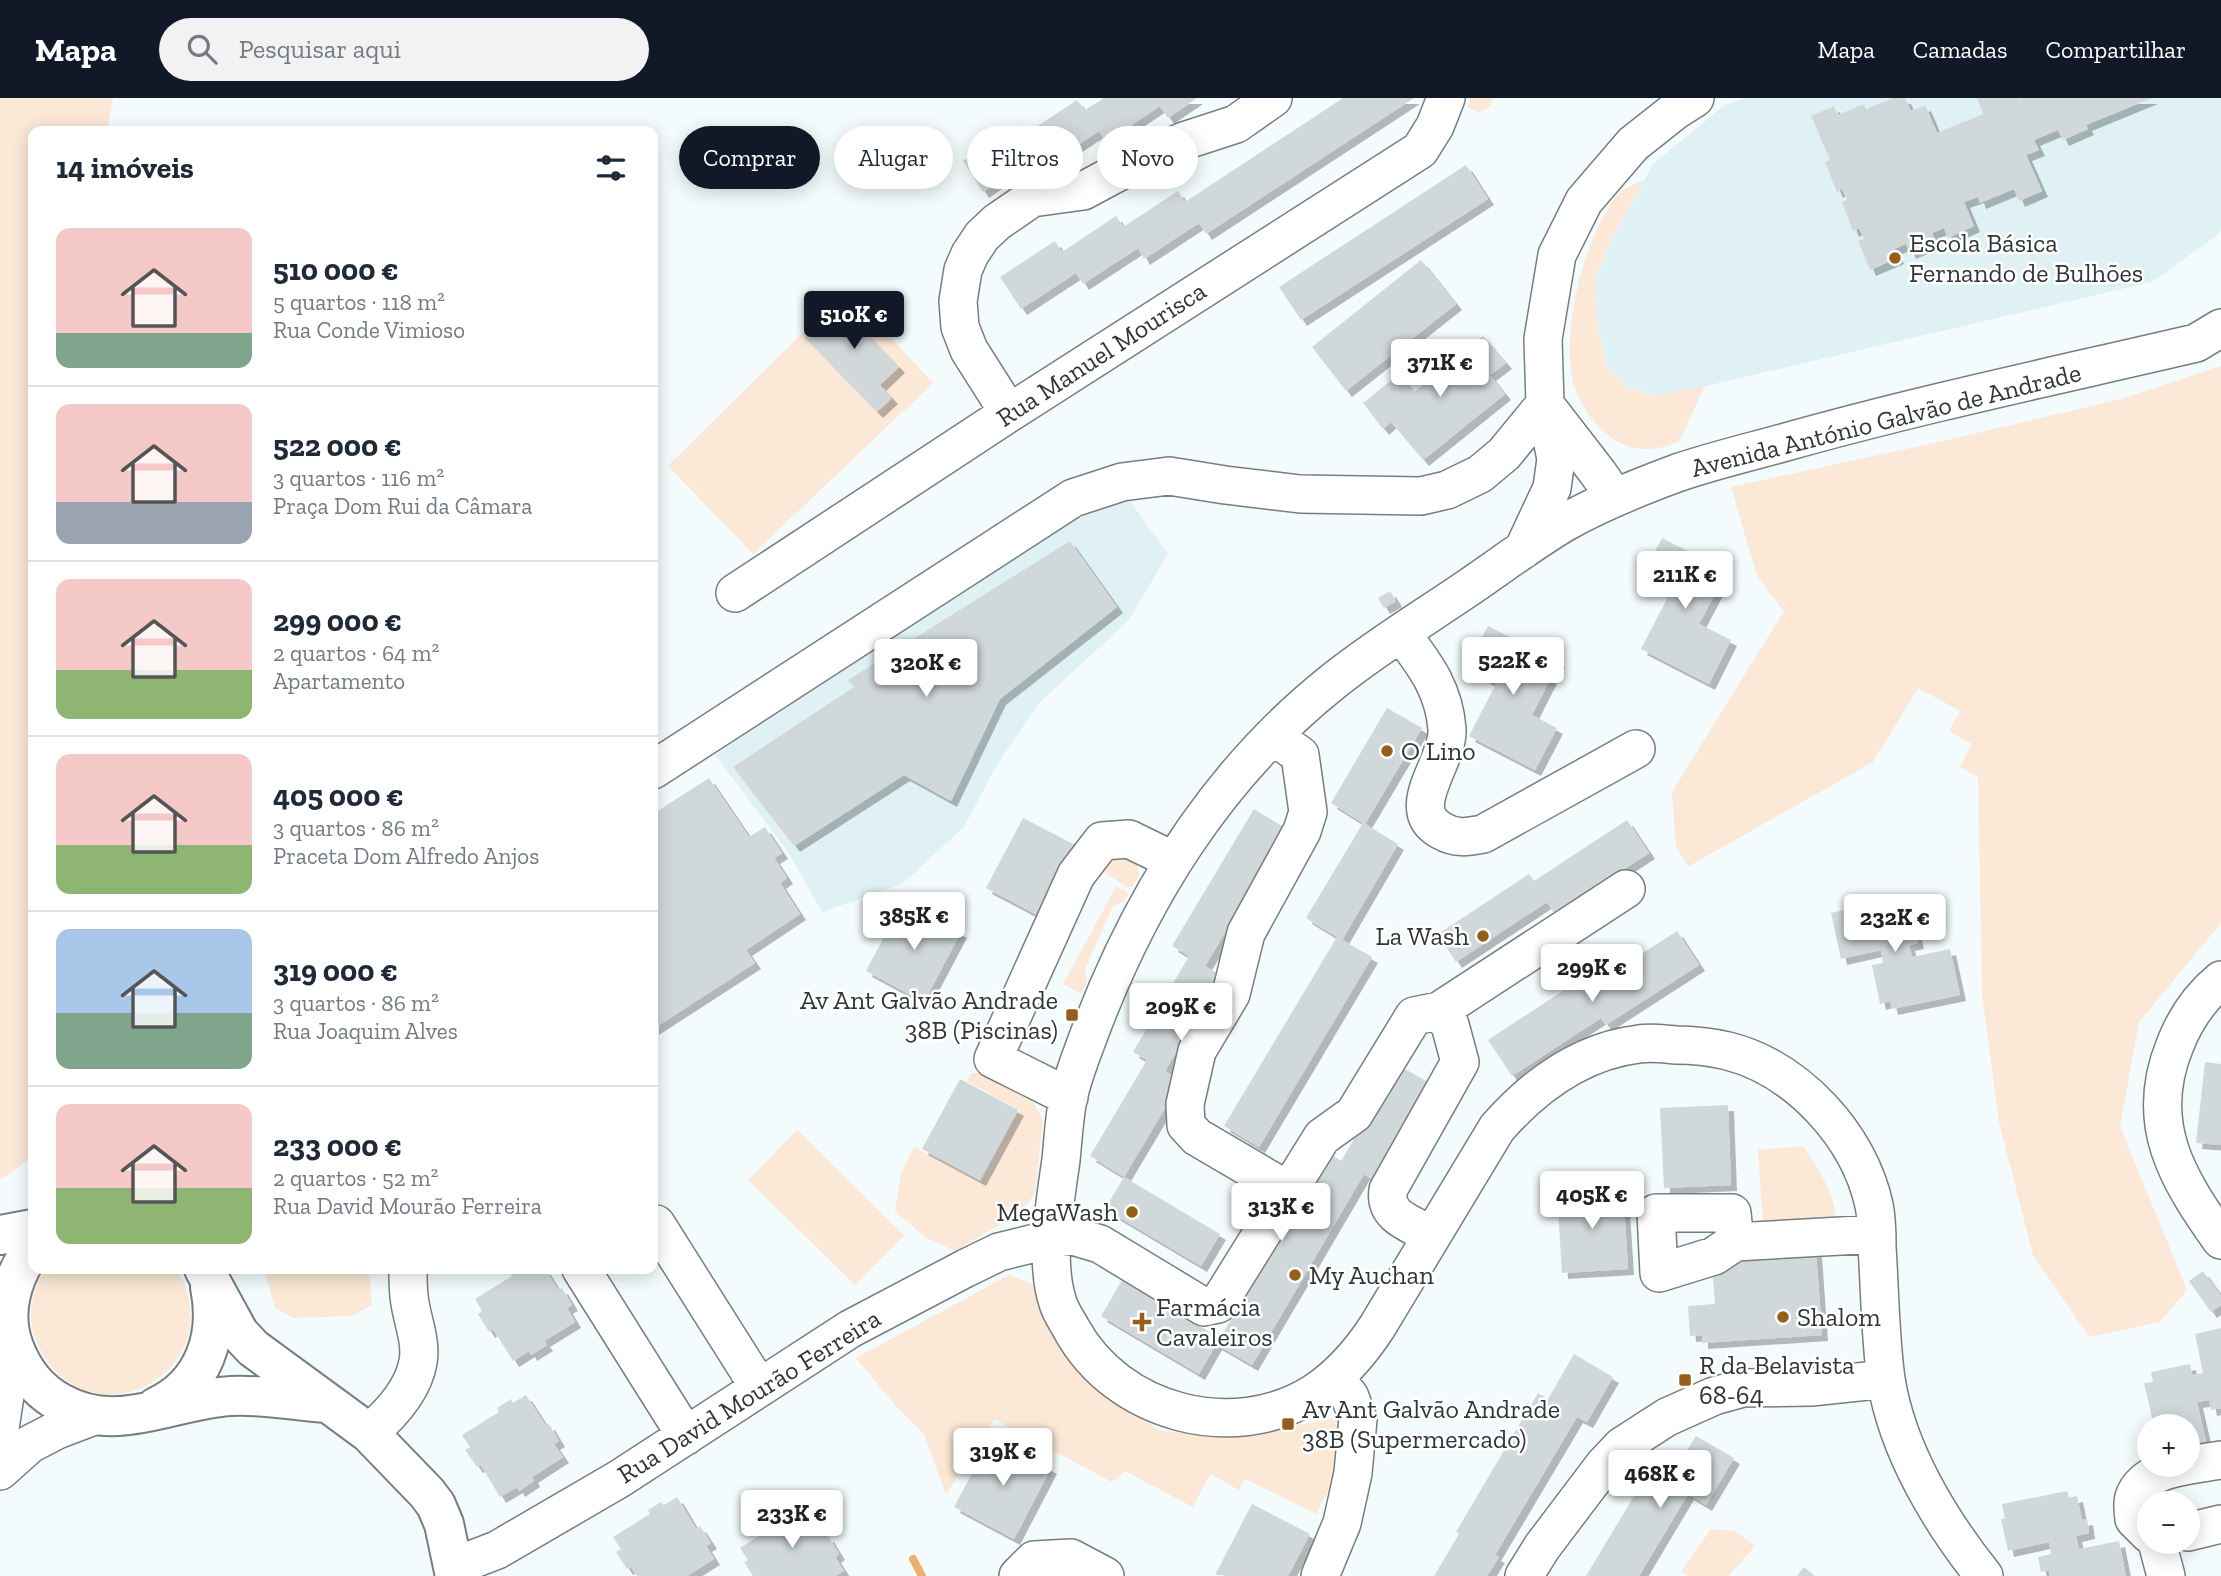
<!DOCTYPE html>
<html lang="pt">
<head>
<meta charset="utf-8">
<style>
  body { margin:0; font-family:"Zilla Slab",serif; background:#f2f2f3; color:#1f2937; height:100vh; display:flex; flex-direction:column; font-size:26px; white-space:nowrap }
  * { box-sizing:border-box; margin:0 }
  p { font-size:23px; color:#747a83 }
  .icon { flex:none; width:38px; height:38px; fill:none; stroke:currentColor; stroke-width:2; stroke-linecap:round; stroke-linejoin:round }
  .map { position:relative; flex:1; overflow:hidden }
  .details { position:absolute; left:28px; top:28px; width:630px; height:1148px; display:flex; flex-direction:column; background:#fff; border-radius:14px; box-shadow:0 4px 18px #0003 }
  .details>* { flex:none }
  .hud { position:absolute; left:679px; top:28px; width:665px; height:63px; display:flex; gap:14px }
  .controls { position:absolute; left:2137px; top:1316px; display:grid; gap:14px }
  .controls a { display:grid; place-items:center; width:63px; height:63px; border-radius:50%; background:#fff; box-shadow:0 4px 18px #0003; font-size:35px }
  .price { position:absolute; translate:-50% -60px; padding:0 16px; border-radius:7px; background:#fff; color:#222; font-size:23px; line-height:46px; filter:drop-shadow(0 2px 4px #0008) }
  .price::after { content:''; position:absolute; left:50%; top:42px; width:21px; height:16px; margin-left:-10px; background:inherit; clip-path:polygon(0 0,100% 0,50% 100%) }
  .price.on { background:#111827; color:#fff }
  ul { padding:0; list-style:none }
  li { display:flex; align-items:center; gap:21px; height:175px; padding:0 28px }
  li+li { border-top:2px solid #e0e1e3 }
  li span { display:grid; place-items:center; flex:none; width:196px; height:140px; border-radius:14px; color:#555 }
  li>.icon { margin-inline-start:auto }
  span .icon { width:84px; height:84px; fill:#fffc; stroke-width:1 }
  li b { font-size:30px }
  h2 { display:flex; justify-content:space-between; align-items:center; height:84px; padding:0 28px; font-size:30px }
  .tag { padding:0 24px; border-radius:32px; background:#fff; box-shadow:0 4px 18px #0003; font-size:24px; line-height:63px }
  .tag.on { background:#111827; color:#fff }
  header { display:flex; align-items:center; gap:42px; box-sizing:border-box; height:98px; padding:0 35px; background:#111827; color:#fff }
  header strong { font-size:33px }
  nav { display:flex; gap:38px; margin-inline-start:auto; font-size:24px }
  .search { width:490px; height:63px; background:#f2f2f3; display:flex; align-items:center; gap:18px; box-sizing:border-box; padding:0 24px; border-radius:38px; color:#747a83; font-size:26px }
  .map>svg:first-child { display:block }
  .built { fill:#e0f1f5 }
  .green { fill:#fbe8d6 }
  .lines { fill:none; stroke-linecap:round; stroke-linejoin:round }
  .stream { stroke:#ecaf70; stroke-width:8 }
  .building { fill:#d1d8da; filter:url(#shadow) }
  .minor-casing { stroke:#777e7f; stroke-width:40 }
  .major-casing { stroke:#777e7f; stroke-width:42 }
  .minor { stroke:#fff; stroke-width:37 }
  .major { stroke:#fff; stroke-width:38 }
  .poi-dot { fill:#965e19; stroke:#fff; stroke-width:2.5 }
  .labels { text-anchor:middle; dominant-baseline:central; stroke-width:5; stroke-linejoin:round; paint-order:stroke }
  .poi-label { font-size:26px; fill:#323536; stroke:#fff; text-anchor:start }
  .street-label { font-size:26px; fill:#323536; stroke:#fff }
</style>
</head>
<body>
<header>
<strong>Mapa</strong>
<div class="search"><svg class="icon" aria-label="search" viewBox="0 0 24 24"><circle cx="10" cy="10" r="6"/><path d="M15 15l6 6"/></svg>Pesquisar aqui</div>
<nav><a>Mapa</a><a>Camadas</a><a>Compartilhar</a></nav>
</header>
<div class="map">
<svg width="2221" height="1478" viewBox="0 0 2221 1478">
  <defs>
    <filter id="shadow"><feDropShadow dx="6" dy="6" stdDeviation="0" flood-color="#0004"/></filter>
  </defs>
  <rect width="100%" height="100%" fill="#f3fbfd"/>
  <path class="built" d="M 1747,0 L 2221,0 L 2221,131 L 2215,139 L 2152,184 L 1676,295 L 1654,298 L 1625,288 L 1607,268 L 1597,228 L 1595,180 L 1613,138 L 1653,66 L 1726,6 Z
    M 1123,393 L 1168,456 L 1128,523 L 1038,606 L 995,670 L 964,729 L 902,786 L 822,814 L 788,754 L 715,657 L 1046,429 Z"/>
  <path class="green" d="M 0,0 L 113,0 L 107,33 L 33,33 L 33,1058 L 0,1082 Z
    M 1470,0 L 1493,0 L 1491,7 L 1479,15 L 1468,9 Z
    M 1644,82 L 1613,138 L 1595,180 L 1597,228 L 1607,268 L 1625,288 L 1654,298 L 1705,288 L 1679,344 C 1654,354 1626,355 1605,334 C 1592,322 1581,308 1575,291 C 1558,242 1584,137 1617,98 C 1623,89 1635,86 1644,82 Z
    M 846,192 L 933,285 L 753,456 L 668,368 Z
    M 2221,268 L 2221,825 L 2139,924 L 2120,1028 L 2187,1192 L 2160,1224 L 2089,1239 L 2033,1157 L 1999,1024 L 1982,896 L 1978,679 L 1960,669 L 1972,646 L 1949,633 L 1960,613 L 1918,590 L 1873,664 L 1689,768 L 1676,750 L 1672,694 L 1784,513 L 1757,478 L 1731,389 L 1952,341 L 2121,301 Z
    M 1108,758 L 1135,760 C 1140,771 1141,781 1131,789 L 1127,789 L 1104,774 L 1101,771 Z
    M 1116,789 L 1126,793 L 1128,797 L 1124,804 L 1113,808 L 1085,871 L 1087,883 L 1081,896 L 1063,886 Z
    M 971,975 L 981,975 L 1034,1005 L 1043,1023 L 1035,1095 L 1020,1115 L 955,1153 L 925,1139 L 895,1113 L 901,1076 L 914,1049 L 981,1084 L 1019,1012 L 967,983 Z
    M 797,1032 L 904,1137 L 855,1187 L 748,1082 Z
    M 1803,1048 C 1818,1071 1834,1093 1836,1121 L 1763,1127 L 1758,1052 Z
    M 46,1171 L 177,1171 C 237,1277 82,1353 36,1242 C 26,1220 32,1190 46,1171 Z
    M 264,1171 L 369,1171 L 372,1207 L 352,1218 L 293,1220 L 275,1210 Z
    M 1009,1177 L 1035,1187 L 1053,1230 L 1086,1268 L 1113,1305 L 1162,1333 L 1213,1337 L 1265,1334 L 1338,1319 L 1349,1338 L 1341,1369 L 1316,1416 L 1245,1381 L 1239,1392 L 1210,1376 L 1193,1409 L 1125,1373 L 1112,1384 L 994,1321 L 946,1397 L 924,1336 L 895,1307 L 856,1260 Z
    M 1711,1431 L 1735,1433 L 1755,1448 L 1729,1478 L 1689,1478 L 1681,1474 Z"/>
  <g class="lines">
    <path class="stream" d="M 913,1461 L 922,1478"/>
  </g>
  <path class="building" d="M 1104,0 L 1197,0 L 1168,20 L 1160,8 L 1106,44 L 1099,33 L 1045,69 L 1037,57 L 983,94 L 963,63 L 1017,27 L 1024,37 L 1077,2 L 1085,12 Z
    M 1343,0 L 1414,0 L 1206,136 L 1199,125 L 1144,161 L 1138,150 L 1083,186 L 1076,175 L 1021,211 L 1000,179 L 1055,143 L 1062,154 L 1116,118 L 1123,129 L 1178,93 L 1185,104 Z
    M 1893,0 L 1905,0 L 1911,13 L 1925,7 L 1937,35 L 1983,16 L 1977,0 L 2017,0 L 2018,2 L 2022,0 L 2152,0 L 2086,27 L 2088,31 L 2063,42 L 2058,32 L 2034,42 L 2039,52 L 2026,57 L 2042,93 L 2019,103 L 2014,91 L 1980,105 L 1978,99 L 1964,104 L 1974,128 L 1948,140 L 1944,130 L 1932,135 L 1936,144 L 1910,155 L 1906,146 L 1894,151 L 1898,160 L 1870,172 L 1858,143 L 1864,141 L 1859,130 L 1853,133 L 1842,104 L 1847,102 L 1842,91 L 1837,94 L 1825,64 L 1830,62 L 1811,18 L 1834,8 L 1838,17 L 1864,6 L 1866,11 Z
    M 1466,67 L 1488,101 L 1301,222 L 1279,189 Z
    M 1421,162 L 1456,206 L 1346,293 L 1312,249 Z
    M 850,195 L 869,215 L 858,226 L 899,269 L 880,287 L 892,300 L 877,314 L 804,239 Z
    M 1483,238 L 1506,265 L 1490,277 L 1505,296 L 1423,362 L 1391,324 L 1383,331 L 1363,305 L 1399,276 L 1414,294 Z
    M 1662,440 L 1727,473 L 1699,526 L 1731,542 L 1709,586 L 1641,551 L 1669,497 L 1640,482 Z
    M 1070,443 L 1117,509 L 1000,601 L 951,703 L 904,677 L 794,748 L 733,669 L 854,589 L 848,582 Z
    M 1390,493 L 1396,503 L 1384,510 L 1378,500 Z
    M 1488,528 L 1559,564 L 1532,617 L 1557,630 L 1535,672 L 1469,638 L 1496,586 L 1466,570 Z
    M 1387,610 L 1422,630 L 1365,726 L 1398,746 L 1342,842 L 1372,859 L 1259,1049 L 1224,1028 L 1337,839 L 1306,820 L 1363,725 L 1331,705 Z
    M 709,680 L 749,739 L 765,729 L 782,755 L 774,760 L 787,780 L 780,785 L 800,816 L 746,852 L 755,865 L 653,931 L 653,716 Z
    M 1254,711 L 1287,731 L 1205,868 L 1222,878 L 1165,973 L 1181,983 L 1124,1079 L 1220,1136 L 1201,1168 L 1105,1111 L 1124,1079 L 1090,1058 L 1147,962 L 1133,954 L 1189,858 L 1172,848 Z
    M 1023,720 L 1081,750 L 1043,820 L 986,790 Z
    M 1627,722 L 1649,755 L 1555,816 L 1547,804 L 1456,864 L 1438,836 L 1529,776 L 1534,783 Z
    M 1900,800 L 1901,808 L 1909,806 L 1918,845 L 1909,847 L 1912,859 L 1950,851 L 1960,897 L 1892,911 L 1890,903 L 1880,906 L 1872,867 L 1883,865 L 1881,852 L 1841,861 L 1831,815 Z
    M 903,803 L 961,834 L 924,904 L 866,873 Z
    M 1677,833 L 1699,867 L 1606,927 L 1601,920 L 1512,978 L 1488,942 L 1578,883 L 1584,893 Z
    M 2205,964 L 2221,966 L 2221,1047 L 2196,1045 Z
    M 1398,967 L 1433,987 L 1376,1084 L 1364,1076 L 1252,1267 L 1216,1246 L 1199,1276 L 1101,1218 L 1122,1182 L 1220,1240 L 1329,1055 L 1341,1063 Z
    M 960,981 L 1018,1012 L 980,1082 L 922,1051 Z
    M 1728,1007 L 1731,1087 L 1664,1090 L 1660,1010 Z
    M 1623,1092 L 1628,1171 L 1562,1175 L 1557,1095 Z
    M 1816,1153 L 1822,1237 L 1702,1245 L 1702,1237 L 1690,1238 L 1688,1208 L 1715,1206 L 1712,1167 L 1737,1165 L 1737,1159 Z
    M 516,1171 L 545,1171 L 558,1192 L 562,1190 L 572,1207 L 567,1210 L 575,1224 L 544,1243 L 547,1247 L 531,1257 L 529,1253 L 513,1263 L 493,1231 L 489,1234 L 478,1216 L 482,1213 L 475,1201 L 512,1178 L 510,1174 Z
    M 2203,1173 L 2221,1198 L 2221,1207 L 2211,1214 L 2189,1183 Z
    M 2221,1230 L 2221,1310 L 2211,1312 L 2209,1302 L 2197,1304 L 2206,1344 L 2188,1348 L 2188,1328 L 2154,1328 L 2144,1285 L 2153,1284 L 2151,1274 L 2190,1266 L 2192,1277 L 2203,1275 L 2195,1236 Z
    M 1574,1256 L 1613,1279 L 1587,1324 L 1577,1319 L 1495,1457 L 1499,1459 L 1487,1478 L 1434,1478 L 1459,1436 L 1456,1434 L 1538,1295 L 1548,1301 Z
    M 526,1297 L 546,1328 L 549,1326 L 559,1343 L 554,1346 L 563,1359 L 532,1379 L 534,1383 L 519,1393 L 517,1389 L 500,1399 L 481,1367 L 477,1369 L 465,1352 L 470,1349 L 462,1337 L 499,1314 L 497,1310 L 511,1301 L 513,1305 Z
    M 992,1338 L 1051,1370 L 1014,1441 L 954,1409 Z
    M 1696,1338 L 1734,1360 L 1706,1407 L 1688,1396 L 1639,1478 L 1586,1478 L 1649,1373 L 1668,1384 Z
    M 2067,1393 L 2069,1400 L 2077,1398 L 2082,1422 L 2087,1421 L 2089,1435 L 2076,1438 L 2079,1451 L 2119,1443 L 2126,1478 L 2050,1478 L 2049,1472 L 2041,1474 L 2038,1459 L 2051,1456 L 2049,1444 L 2008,1453 L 2001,1421 L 2005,1421 L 2002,1406 Z
    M 677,1399 L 696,1431 L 700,1428 L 711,1445 L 706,1448 L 714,1461 L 687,1478 L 637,1478 L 631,1469 L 627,1471 L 616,1454 L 621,1451 L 613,1439 L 650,1416 L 648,1412 L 661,1404 L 664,1407 Z
    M 1252,1406 L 1310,1436 L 1288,1478 L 1215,1477 Z
    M 805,1410 L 824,1440 L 828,1438 L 839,1456 L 835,1459 L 844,1473 L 835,1478 L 753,1478 L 744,1464 L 748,1462 L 740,1450 L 773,1429 L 770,1425 L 790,1413 L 793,1418 Z
    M 1804,1469 L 1815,1478 L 1797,1478 Z"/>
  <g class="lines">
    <g class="minor-casing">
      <path id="minor" d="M 1550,313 L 1598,375 L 1615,400
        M 1009,315 L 969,252 L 960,229 L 958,203 L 963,172 L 970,156 L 982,138 L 997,124 L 1032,100 L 1083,93 L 1139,63 L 1184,43 L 1236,26 L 1273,0
        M 1523,452 L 1552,390 L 1556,361 L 1545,306 L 1543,241 L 1557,157 L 1584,103 L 1633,46 L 1676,12 L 1695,0
        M 735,495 L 1009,315 L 1420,52 L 1435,28 L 1446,0
        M 1401,535 C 1424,566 1444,590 1447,631 C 1449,665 1401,711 1442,733 C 1456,741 1467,739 1483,736 L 1636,651
        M 1273,638 L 1300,657 L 1308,714 L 1302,733 L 1246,835 L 1231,896 L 1197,953 L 1185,1006 L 1186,1027 L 1197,1039 L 1289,1093
        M 653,672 L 1073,400 L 1122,384 L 1169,378 L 1225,387 L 1300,396 L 1421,398 L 1447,392 L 1480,376 L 1504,356 L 1545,306
        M 2221,882 C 2199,900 2185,921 2175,947 C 2143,1025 2177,1080 2221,1142
        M 1069,999 L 993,961 L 1076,777 L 1102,743 L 1129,741 L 1172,762
        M 653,1128 L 656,1126 L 759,1289
        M 1431,1137 C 1410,1125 1384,1119 1388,1092 L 1460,964 L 1450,927 L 1439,913
        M 1735,1144 L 1732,1115 L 1656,1115 L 1659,1175 L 1714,1158 L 1735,1144 L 1877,1136
        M 581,1171 L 686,1338
        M 0,1330 L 13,1246
        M 369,1335 C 390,1317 413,1293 418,1264 C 422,1242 411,1220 409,1198 C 408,1189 408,1180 408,1171
        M 0,1373 L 30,1346 L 57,1332 L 94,1318
        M 2188,1434 L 2221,1426
        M 2149,1436 L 2134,1421 C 2133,1414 2132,1405 2134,1399 C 2145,1368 2194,1367 2221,1362
        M 2157,1444 L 2166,1478
        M 453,1469 L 497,1452 L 619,1381 L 850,1231 L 966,1170 L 999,1154 L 1051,1141 L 1073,1138 L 1100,1146 L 1204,1209 L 1218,1206 L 1322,1039 L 1354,1016 L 1414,918 L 1439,913 L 1626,791
        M 1018,1478 L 1034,1462 L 1071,1460 L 1105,1478
        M 1320,1478 L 1342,1425 L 1353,1375 L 1358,1321 L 1350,1299 L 1335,1280
        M 1524,1478 L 1542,1449 L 1604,1367 L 1622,1348 L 1667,1319 L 1714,1298 L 1743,1290 L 1811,1289 L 1886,1281
        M 1984,1478 C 1940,1423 1897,1352 1886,1281 C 1880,1238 1880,1193 1877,1149 C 1877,1136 1877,1121 1874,1107 C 1859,1038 1798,971 1728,953 C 1711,949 1693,947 1676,947 C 1664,946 1651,944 1639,946 C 1581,953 1534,988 1497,1030 L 1377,1229 C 1360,1255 1340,1278 1314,1295 C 1233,1346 1118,1315 1072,1232 C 1068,1224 1061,1215 1058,1205 C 1044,1163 1055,1105 1061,1062 C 1063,1042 1064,1021 1068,1001 C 1072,981 1080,961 1087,942 C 1139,801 1216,676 1335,582 C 1375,550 1419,523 1462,494 C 1496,471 1529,446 1564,425 C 1599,405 1639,389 1677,375 C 1712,363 1750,354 1786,344 C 1921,306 2059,277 2196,245 L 2221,230"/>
    </g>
    <g class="major-casing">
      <path id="major" d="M 0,1137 L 33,1131
        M 33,1150 C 12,1178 1,1215 14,1249 C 23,1273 38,1293 61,1305 C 117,1337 173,1301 231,1298 C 263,1296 295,1303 326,1305
        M 204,1171 L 239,1235 L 253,1250 L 369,1335 L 427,1395 L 436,1407 L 444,1426 L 455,1478
        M 156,1309 C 204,1287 220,1238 210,1189"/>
    </g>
    <use href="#minor" class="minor"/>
    <use href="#major" class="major"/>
  </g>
  <g class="poi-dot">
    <circle cx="1895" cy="160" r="7"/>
    <circle cx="1387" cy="653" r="7"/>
    <circle cx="1483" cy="838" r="7"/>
    <rect x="1065" y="910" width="14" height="14" rx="3.5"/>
    <circle cx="1132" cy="1114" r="7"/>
    <circle cx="1295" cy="1177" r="7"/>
    <circle cx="1783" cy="1219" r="7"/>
    <path d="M1138.5 1213.5h7v7h7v7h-7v7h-7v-7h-7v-7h7z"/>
    <rect x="1678" y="1275" width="14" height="14" rx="3.5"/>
    <rect x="1281" y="1319" width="14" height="14" rx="3.5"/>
  </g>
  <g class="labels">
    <g class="poi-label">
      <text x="1909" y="145">Escola Básica<tspan x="1909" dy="30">Fernando de Bulhões</tspan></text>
      <text x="1401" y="653">O Lino</text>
      <text x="1469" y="838" text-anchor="end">La Wash</text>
      <text x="1058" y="902" text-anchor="end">Av Ant Galvão Andrade<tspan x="1058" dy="30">38B (Piscinas)</tspan></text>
      <text x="1118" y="1114" text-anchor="end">MegaWash</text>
      <text x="1309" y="1177">My Auchan</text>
      <text x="1156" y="1209">Farmácia<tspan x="1156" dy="30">Cavaleiros</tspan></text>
      <text x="1797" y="1219">Shalom</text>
      <text x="1699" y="1267">R da Belavista<tspan x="1699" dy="30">68-64</tspan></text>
      <text x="1302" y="1311">Av Ant Galvão Andrade<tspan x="1302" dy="30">38B (Supermercado)</tspan></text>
    </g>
    <g class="street-label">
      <text transform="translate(1101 256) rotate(-33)">Rua Manuel Mourisca</text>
      <text transform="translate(1886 322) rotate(-14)">Avenida António Galvão de Andrade</text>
      <text transform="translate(749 1298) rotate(-32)">Rua David Mourão Ferreira</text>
    </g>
  </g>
</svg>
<div class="controls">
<a>+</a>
<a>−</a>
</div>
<b class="price on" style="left:854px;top:253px">510K €</b>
<b class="price" style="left:1440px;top:301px">371K €</b>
<b class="price" style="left:1685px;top:513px">211K €</b>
<b class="price" style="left:1513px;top:599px">522K €</b>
<b class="price" style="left:926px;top:601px">320K €</b>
<b class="price" style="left:914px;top:854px">385K €</b>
<b class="price" style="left:1895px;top:856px">232K €</b>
<b class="price" style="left:1592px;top:906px">299K €</b>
<b class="price" style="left:1181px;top:945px">209K €</b>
<b class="price" style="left:1592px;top:1133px">405K €</b>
<b class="price" style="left:1281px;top:1145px">313K €</b>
<b class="price" style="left:1003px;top:1390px">319K €</b>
<b class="price" style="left:1660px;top:1412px">468K €</b>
<b class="price" style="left:792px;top:1452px">233K €</b>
<div class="hud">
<a class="tag on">Comprar</a>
<a class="tag">Alugar</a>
<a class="tag">Filtros</a>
<a class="tag">Novo</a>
</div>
<section class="details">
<h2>14 imóveis<svg class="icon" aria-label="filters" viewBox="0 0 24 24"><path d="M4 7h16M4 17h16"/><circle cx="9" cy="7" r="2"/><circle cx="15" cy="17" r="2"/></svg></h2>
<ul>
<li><span style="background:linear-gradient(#f6c9c9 75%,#7fa58c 0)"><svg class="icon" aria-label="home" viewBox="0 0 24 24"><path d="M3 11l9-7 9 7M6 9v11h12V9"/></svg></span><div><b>510 000 €</b><p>5 quartos · 118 m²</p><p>Rua Conde Vimioso</p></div></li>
<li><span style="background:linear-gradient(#f6c9c9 70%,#9aa5b1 0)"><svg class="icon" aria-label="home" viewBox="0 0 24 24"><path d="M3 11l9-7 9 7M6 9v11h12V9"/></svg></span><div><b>522 000 €</b><p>3 quartos · 116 m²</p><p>Praça Dom Rui da Câmara</p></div></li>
<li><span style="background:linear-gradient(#f6c9c9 65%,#8fb573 0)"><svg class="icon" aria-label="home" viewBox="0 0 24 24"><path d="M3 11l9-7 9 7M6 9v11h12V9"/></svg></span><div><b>299 000 €</b><p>2 quartos · 64 m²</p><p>Apartamento</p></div></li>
<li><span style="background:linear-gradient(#f6c9c9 65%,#8fb573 0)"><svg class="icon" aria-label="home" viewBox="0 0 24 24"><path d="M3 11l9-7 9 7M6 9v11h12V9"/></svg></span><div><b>405 000 €</b><p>3 quartos · 86 m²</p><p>Praceta Dom Alfredo Anjos</p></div></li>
<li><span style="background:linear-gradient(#a9c7e8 60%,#7fa58c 0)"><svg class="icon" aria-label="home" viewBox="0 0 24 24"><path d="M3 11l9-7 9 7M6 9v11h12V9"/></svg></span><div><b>319 000 €</b><p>3 quartos · 86 m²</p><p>Rua Joaquim Alves</p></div></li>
<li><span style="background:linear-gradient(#f6c9c9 60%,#8fb573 0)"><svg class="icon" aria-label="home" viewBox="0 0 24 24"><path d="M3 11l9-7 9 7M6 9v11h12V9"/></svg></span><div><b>233 000 €</b><p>2 quartos · 52 m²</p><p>Rua David Mourão Ferreira</p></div></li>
</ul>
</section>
</div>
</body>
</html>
